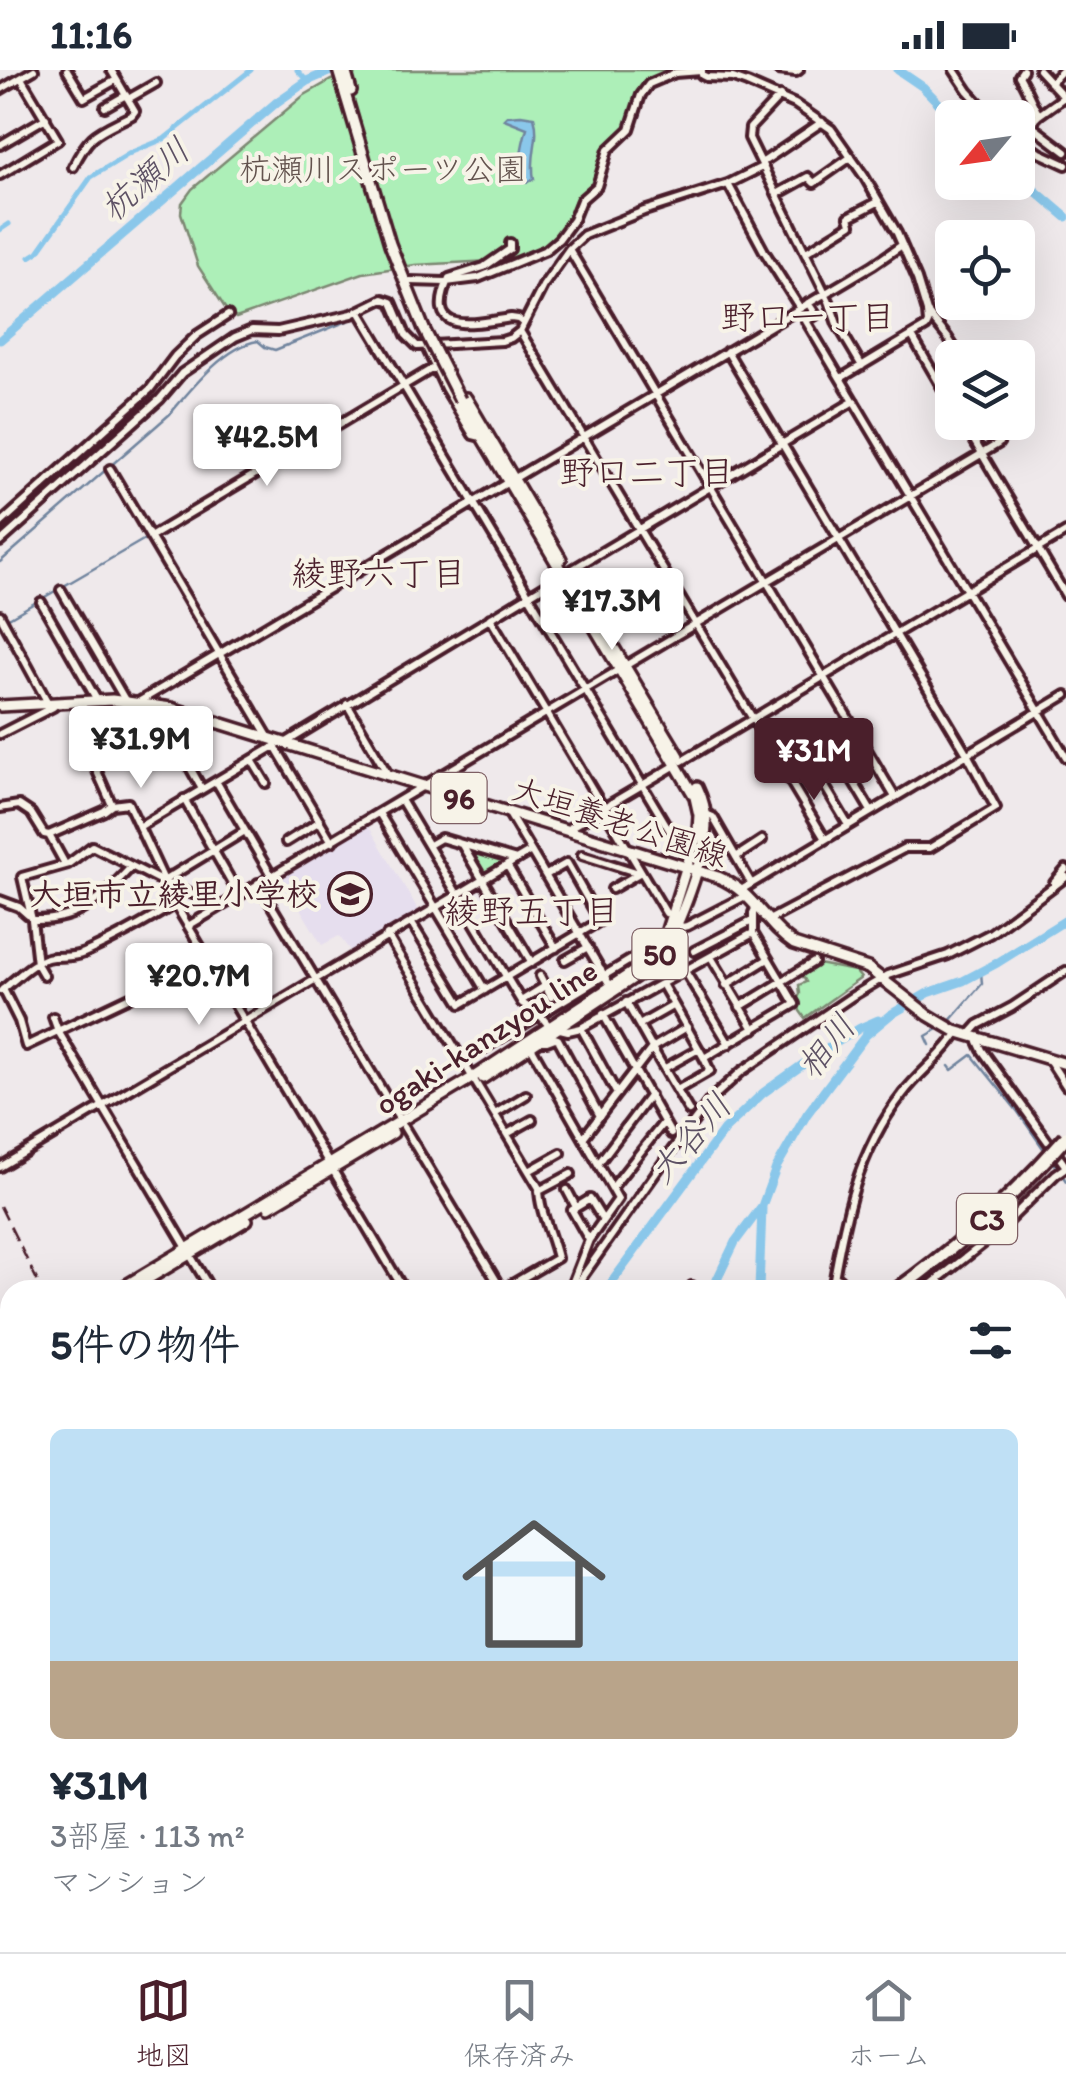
<!DOCTYPE html>
<html lang="ja">
<head>
<meta charset="utf-8">
<style>
  body { margin:0; font-family:Itim,"Klee One",sans-serif; background:#f2f2f3; color:#1f2937; height:100vh; display:flex; flex-direction:column; font-size:38px; white-space:nowrap }
  * { box-sizing:border-box; margin:0 }
  p { font-size:32px; color:#747a83 }
  .icon { flex:none; width:55px; height:55px; fill:none; stroke:currentColor; stroke-width:2; stroke-linecap:round; stroke-linejoin:round }
  .map { position:relative; flex:1; overflow:hidden }
  .drawer { position:absolute; left:0px; top:1210px; width:1068px; height:672px; display:flex; flex-direction:column; background:#fff; border-radius:30px 30px 0 0; box-shadow:0 10px 40px #0002 }
  .drawer>* { flex:none }
  .needle { width:65px; rotate:241deg }
  .buttons { position:absolute; left:935px; top:30px; display:grid; gap:20px }
  .buttons a { display:grid; place-items:center; width:100px; height:100px; border-radius:15px; background:#fff; box-shadow:0 10px 40px #0002; font-size:50px }
  .price { position:absolute; translate:-50% -85px; padding:0 22px; border-radius:10px; background:#fff; color:#222; font-size:32px; line-height:65px; filter:drop-shadow(0 2px 5px #0008) }
  .price::after { content:''; position:absolute; left:50%; top:60px; width:30px; height:22px; margin-left:-15px; background:inherit; clip-path:polygon(0 0,100% 0,50% 100%) }
  .price.on { background:#4a1f2b; color:#fff }
  ul { padding:0; list-style:none }
  li { display:grid; align-content:center; gap:20px; height:530px; padding:0 50px }
  li+li { border-top:2px solid #e0e1e3 }
  li span { display:grid; place-items:center; height:310px; border-radius:15px; color:#555 }
  li>.icon { margin-inline-start:auto }
  span .icon { width:180px; height:180px; fill:#fffc; stroke-width:1 }
  li b { font-size:42px }
  h2 { display:flex; justify-content:space-between; align-items:center; height:120px; padding:0 50px; font-size:42px }
  .status { display:flex; justify-content:space-between; align-items:center; height:70px; padding:0 50px; background:#fff; direction:ltr }
  .status svg { height:28px; fill:currentColor }
  .tab-bar { display:flex; justify-content:space-around; align-items:center; height:140px; border-top:2px solid #e0e1e3; background:#fff; font-size:28px; color:#747a83 }
  .tab-bar a { display:grid; justify-items:center; gap:5px }
  .tab-bar .on { color:#4a1f2b }
  .map>svg:first-child { display:block }
  .built { fill:#e6deee }
  .green { fill:#adefb8; stroke:#7c8772; stroke-width:2.5 }
  .water { fill:#8ac7ea; stroke:#70849e; stroke-width:2.5 }
  .lines { fill:none; stroke-linecap:round; stroke-linejoin:round }
  .stream { stroke:#70849e; stroke-width:2.5 }
  .canal { stroke:#8ac7ea; stroke-width:5 }
  .river { stroke:#8ac7ea; stroke-width:9 }
  .minor-casing { stroke:#4a1f2b; stroke-width:14 }
  .major-casing { stroke:#4a1f2b; stroke-width:16 }
  .highway-casing { stroke:#4a1f2b; stroke-width:19 }
  .minor { stroke:#f7f3e8; stroke-width:6 }
  .major { stroke:#f7f3e8; stroke-width:9 }
  .highway { stroke:#f7f3e8; stroke-width:11 }
  .rail { stroke:#4a1f2b; stroke-width:2.5; stroke-dasharray:15 8; stroke-linecap:butt }
  .major-bridge-casing { stroke:#4a1f2b; stroke-width:16; stroke-linecap:butt }
  .highway-bridge-casing { stroke:#4a1f2b; stroke-width:19; stroke-linecap:butt }
  .major-bridge { stroke:#f7f3e8; stroke-width:9 }
  .highway-bridge { stroke:#f7f3e8; stroke-width:11 }
  .labels { text-anchor:middle; dominant-baseline:central; stroke-width:8; stroke-linejoin:round; paint-order:stroke }
  .shield { fill:#f7f3e8; stroke:#7e5f64; stroke-width:2.5 }
  .shield-label { font-size:30px; font-weight:bold; fill:#4a1f2b }
  .park-label { font-size:32px; fill:#63534e; stroke:#f7f3e8 }
  .street-label { font-size:32px; fill:#4a1f2b; stroke:#f7f3e8 }
  .poi-label { font-size:32px; font-weight:bold; fill:#4a1f2b; stroke:#f7f3e8; text-anchor:end }
  .water-label { font-size:35px; font-style:italic; fill:#5d5164; stroke:#f7f3e8 }
  .neighbourhood-label { font-size:35px; fill:#4a1f2b; stroke:#f7f3e8 }
</style>
</head>
<body>
<div class="status"><b>11:16</b><svg viewBox="0 0 49 12"><path d="M0 12V9h3v3zM5 12V6h3v6zM10 12V3h3v9zM15 12V0h3v12zM26 1h20v11H26zM47 4h2v5h-2z"/></svg></div>
<div class="map">
<svg width="1066" height="1882" viewBox="0 0 1066 1882">
  <rect width="100%" height="100%" fill="#efe9eb"/>
  <filter id="ink" filterUnits="userSpaceOnUse"><feTurbulence type="fractalNoise" baseFrequency=".01" numOctaves="2"/><feDisplacementMap in="SourceGraphic" scale="20" xChannelSelector="R" yChannelSelector="G"/><feConvolveMatrix kernelMatrix="1 2 1 2 8 2 1 2 1" color-interpolation-filters="sRGB"/></filter>
  <g filter="url(#ink)">
    <path class="built" d="M 368,755 L 420,843 L 351,882 L 339,866 L 322,875 L 280,805 Z
      M 450,1873 L 577,1873 L 569,1882 L 457,1882 Z"/>
    <path class="green" d="M 367,0 L 673,0 L 643,15 L 635,29 L 632,47 L 621,66 L 606,79 L 589,119 L 575,130 L 568,150 L 546,174 L 510,190 L 415,195 L 363,203 L 236,248 L 225,238 L 198,196 L 181,143 L 182,133 L 192,119 L 303,26 L 331,10 Z
      M 468,778 L 508,791 L 485,806 Z
      M 818,894 L 855,901 L 861,908 L 805,948 L 800,941 L 797,929 L 800,924 L 799,915 L 806,912 L 801,903 Z"/>
    <path class="water" d="M 521,45 L 534,47 C 541,68 529,85 534,109 L 527,112 L 524,110 C 519,88 521,78 527,58 L 504,49 L 507,46 Z"/>
    <g class="lines">
      <path class="stream" d="M 0,492 L 170,344 C 191,319 225,276 258,271 L 265,277 L 275,280 L 360,246
        M 0,553 L 150,466
        M 948,953 L 982,914 L 981,902
        M 930,975 L 926,966 L 942,957
        M 949,996 L 952,1000 L 972,985 L 1018,1042 L 1045,1081
        M 1053,1091 L 1066,1111
        M 0,1748 L 10,1739"/>
      <path class="canal" d="M 297,0 L 307,11
        M 0,160 L 9,154
        M 30,187 L 38,182 L 91,107 L 132,82 L 164,69 L 251,0"/>
      <path class="river" d="M 898,0 L 923,17 L 953,48
        M 1018,106 L 1066,147
        M 0,270 L 277,32 L 307,11 L 333,0
        M 606,1220 L 724,1060 L 763,1023 L 812,988 L 860,958 L 878,950
        M 712,1220 L 735,1172 L 762,1136 L 776,1098 L 807,1044 L 866,965 L 890,945 L 928,923 L 963,911 L 997,893 L 1066,850
        M 759,1220 L 762,1138
        M 659,1872 L 660,1882
        M 978,1872 L 984,1882
        M 12,1882 L 21,1872"/>
      <g class="minor-casing">
        <path id="minor" d="M 67,0 L 84,28 L 116,10
          M 702,0 L 702,5 L 706,7 L 733,8 L 747,13 L 795,34 L 831,59 L 864,106 L 897,163 L 917,209 L 927,242 L 948,268 L 961,288
          M 778,0 L 796,2 L 799,0
          M 954,0 L 968,21 L 993,48
          M 1023,0 L 1019,6 C 1027,19 1031,32 1039,45 L 1064,27
          M 1039,0 L 1065,28
          M 1050,13 L 1063,0
          M 0,20 L 34,0
          M 780,26 L 750,58 L 749,68 L 829,231 L 837,254 L 862,296
          M 128,29 L 156,13
          M 105,37 L 126,25
          M 1039,45 L 1035,49 L 1033,57 L 1066,82
          M 1018,68 L 1040,83 L 1066,95
          M 0,75 L 46,48
          M 763,92 L 822,52
          M 73,97 C 90,62 97,63 132,45 L 135,41 L 111,0
          M 0,105 L 58,70 L 21,8
          M 728,114 L 764,96
          M 779,123 L 808,107 L 814,113 L 851,87
          M 510,173 L 510,179 L 484,197 L 449,208 C 422,268 476,253 511,248 L 518,249 L 523,253
          M 806,182 L 851,154 L 849,147 L 878,132
          M 410,211 L 446,212 L 478,208 L 546,180 L 559,169 L 573,150 L 581,130 L 597,116 L 608,80 L 630,59 L 641,25 L 649,14 L 675,3 L 701,1
          M 808,233 L 816,245 L 806,251 L 1066,687
          M 800,238 L 764,181 L 728,114 L 644,141 L 584,165 L 569,179 L 895,727
          M 359,241 L 680,778
          M 520,261 L 825,769
          M 912,266 L 952,335
          M 425,275 L 445,318 L 473,365 L 481,367
          M 727,281 L 967,684 L 996,738 L 930,778 L 905,778 L 769,850
          M 841,308 L 926,257 L 928,253 L 927,243
          M 963,352 L 1066,526
          M 110,399 L 269,668
          M 0,454 L 150,319 L 175,286 L 197,265 L 228,245
          M 150,467 L 435,297
          M 0,472 L 160,329 L 182,303 L 235,267 L 252,260 L 278,261 L 352,244 L 383,229 L 392,232 L 406,265 L 417,276 L 502,271 L 511,268 L 520,261 L 543,216 L 569,179
          M 568,502 L 854,331
          M 61,520 L 125,630
          M 41,532 L 97,630
          M 0,545 L 48,633
          M 490,548 L 666,843
          M 82,631 L 92,690 L 112,735
          M 347,634 L 386,701 L 387,706
          M 156,637 L 202,719
          M 88,662 L 873,195 L 902,175
          M 0,664 L 53,637 L 58,633
          M 285,673 L 564,504
          M 276,674 L 275,676 L 332,772
          M 834,679 L 871,741
          M 252,690 L 266,713
          M 682,691 L 1066,462
          M 811,693 L 848,755
          M 787,707 L 858,664
          M 216,711 L 271,805
          M 184,729 L 239,825
          M 401,730 L 522,933 L 540,945 L 550,957
          M 0,738 L 19,735 L 31,743 L 44,764 L 49,765 L 65,794
          M 379,743 L 485,920
          M 509,744 L 531,781
          M 706,744 L 713,747 L 751,813
          M 139,757 L 275,676
          M 566,760 L 676,695
          M 49,765 L 104,741 L 112,735 L 128,733 L 175,834 L 404,1220
          M 286,772 L 320,751
          M 429,775 L 441,768 L 516,790
          M 462,775 L 532,893
          M 582,785 L 639,803
          M 736,787 L 762,770
          M 507,795 L 556,878
          M 165,810 L 245,761
          M 258,813 L 401,1052
          M 1054,813 L 1066,799
          M 612,819 L 641,802
          M 741,820 L 1066,625
          M 0,830 L 19,837 L 28,845
          M 32,850 C 78,852 101,829 131,797
          M 411,852 L 461,934 L 600,851 L 567,793 L 546,805
          M 677,854 L 683,857 L 687,856 L 747,825
          M 188,856 L 998,374 L 1000,371 L 994,352
          M 387,865 L 539,1118 C 539,1140 552,1166 557,1188 L 502,1220
          M 677,867 L 679,890 L 684,902
          M 694,881 L 752,851
          M 711,887 L 754,959
          M 565,890 L 588,877
          M 685,901 L 729,974
          M 44,906 L 37,894 L 32,850 L 22,807 L 68,794 L 92,776 L 161,811 L 220,835
          M 540,906 L 551,927
          M 662,914 L 704,988 L 795,934 L 753,863 L 753,843 L 757,835
          M 726,915 L 768,889
          M 3,919 L 19,951 L 26,976 L 208,890
          M 566,920 L 601,899
          M 1,921 C 15,910 35,888 53,887 C 65,886 72,888 84,883 C 116,869 146,852 175,834
          M 521,931 L 545,916
          M 740,937 L 814,892
          M 603,944 L 671,1064
          M 53,947 L 58,961 L 187,1178
          M 639,955 L 674,935
          M 687,957 L 652,978 L 689,1041
          M 581,958 L 617,1024
          M 560,959 L 568,961 L 581,958 L 753,863
          M 969,965 L 978,955 L 1012,937 L 1066,901
          M 976,967 L 982,980 L 1064,1094
          M 543,971 L 547,971 L 555,968 L 558,969 L 600,1046
          M 531,977 L 618,1129 L 589,1170 L 573,1211 L 574,1218
          M 1048,988 L 1066,1016
          M 463,991 L 645,881 L 654,883
          M 665,998 L 699,979
          M 677,1020 L 710,1001 L 704,988
          M 495,1044 L 526,1025
          M 404,1057 L 502,1220
          M 507,1064 L 532,1050
          M 583,1068 L 652,978 L 626,932
          M 598,1094 L 650,1025
          M 0,1097 L 531,781 L 611,917
          M 529,1101 L 561,1083
          M 612,1118 L 664,1052
          M 567,1120 L 576,1137
          M 539,1121 L 571,1104
          M 589,1170 L 572,1140 L 590,1129 L 603,1150
          M 190,1185 L 211,1220
          M 835,1207 L 839,1209 L 839,1220
          M 939,1210 L 947,1220
          M 573,1220 L 672,1080 L 711,1029 L 742,1001 L 851,927 L 888,905 L 948,885 L 991,863 L 1066,807
          M 690,1220 L 692,1216
          M 832,1220 C 844,1150 857,1082 902,1025 C 919,1002 943,986 958,962
          M 924,1220 L 993,1166 L 1056,1104 L 1066,1097
          M 1058,1363 L 1066,1356
          M 1058,1365 L 1066,1376
          M 0,1499 L 10,1492
          M 1058,1554 L 1066,1565
          M 1058,1607 L 1066,1601
          M 0,1615 L 10,1613
          M 0,1638 L 10,1636
          M 0,1658 L 10,1675 L 0,1681
          M 0,1720 L 10,1716
          M 1058,1741 L 1066,1752
          M 0,1828 L 10,1861
          M 23,1872 L 33,1882
          M 144,1872 L 151,1882
          M 639,1872 L 642,1882
          M 691,1872 L 693,1882
          M 890,1872 L 893,1882
          M 1012,1872 L 1026,1882
          M 37,1882 L 50,1872
          M 203,1882 L 215,1872
          M 390,1882 L 403,1872
          M 708,1882 L 717,1872"/>
      </g>
      <g class="major-casing">
        <path id="major" d="M 338,0 L 390,174 L 424,259
          M 345,0 L 351,21
          M 466,328 L 561,489
          M 584,528 L 679,686
          M 0,636 L 112,630 L 171,638 L 718,807 C 754,822 764,854 794,874 L 868,898 L 928,945 L 955,961 L 1066,994
          M 662,882 C 680,855 705,787 706,755 C 706,742 703,729 697,717
          M 483,1008 L 641,903
          M 269,1137 L 393,1063
          M 131,1219 L 247,1150
          M 118,1220 L 472,1008 L 642,896 L 659,876 L 666,863 L 698,760 L 699,745 L 695,727 L 460,330
          M 0,1296 L 10,1289"/>
      </g>
      <g class="highway-casing">
        <path id="highway" d="M 0,1622 L 10,1620"/>
      </g>
      <use href="#minor" class="minor"/>
      <use href="#major" class="major"/>
      <use href="#highway" class="highway"/>
      <path class="rail" d="M 0,1136 L 42,1220
        M 370,1872 L 374,1882"/>
      <g class="major-bridge-casing">
        <path id="major-bridge" d="M 424,259 L 460,330"/>
      </g>
      <g class="highway-bridge-casing">
        <path id="highway-bridge" d="M 897,1220 C 960,1175 1015,1125 1066,1067"/>
      </g>
      <use href="#major-bridge" class="major-bridge"/>
      <use href="#highway-bridge" class="highway-bridge"/>
    </g>
  </g>
  <defs>
    <g id="school-ring" transform="scale(2.25)"><circle r="9.5" fill="#f7f3e8" stroke="#4a1f2b" stroke-width="1.5"/><path d="M0-5L7-2L0 1L-7-2ZM-4 1L0 2.5L4 1V4Q0 6-4 4Z" fill="#4a1f2b"/></g>
  </defs>
  <g fill-rule="evenodd">
    <use href="#school-ring" x="350" y="824"/>
  </g>
  <g class="labels">
    <g class="shield">
      <rect x="431.5" y="703" width="55" height="50" rx="8"/>
      <rect x="632.5" y="859" width="55" height="50" rx="8"/>
      <rect x="957" y="1124" width="60" height="50" rx="8"/>
    </g>
    <g class="shield-label">
      <text x="459" y="728">96</text>
      <text x="660" y="884">50</text>
      <text x="987" y="1149">C3</text>
    </g>
    <g class="park-label">
      <text x="383" y="99">杭瀬川スポーツ公園</text>
    </g>
    <g class="street-label">
      <text transform="translate(620 752) rotate(18)">大垣養老公園線</text>
      <text transform="translate(486 967) rotate(-33)">ogaki-kanzyou line</text>
    </g>
    <g class="poi-label">
      <text x="318" y="824">大垣市立綾里小学校</text>
    </g>
    <g class="water-label">
      <text transform="translate(145 109) rotate(-41)">杭瀬川</text>
      <text transform="translate(826 976) rotate(-51)">相川</text>
      <text transform="translate(690 1068) rotate(-49)">大谷川</text>
    </g>
    <g class="neighbourhood-label">
      <text x="808" y="247">野口一丁目</text>
      <text x="647" y="402">野口二丁目</text>
      <text x="379" y="503">綾野六丁目</text>
      <text x="532" y="841">綾野五丁目</text>
    </g>
  </g>
</svg>
<div class="buttons">
<a><svg class="needle" viewBox="-14 -14 28 28"><path d="M0-13l5 13h-10z" fill="#e53935"/><path d="M0 13l5-13h-10z" fill="#747a83"/></svg></a>
<a><svg class="icon" aria-label="locate" viewBox="0 0 24 24"><circle cx="12" cy="12" r="6"/><path d="M12 2v4M12 18v4M2 12h4M18 12h4"/></svg></a>
<a><svg class="icon" aria-label="layers" viewBox="0 0 24 24"><path d="M12 4l9 5-9 5-9-5zM3 14l9 5 9-5"/></svg></a>
</div>
<b class="price" style="left:267px;top:419px">¥42.5M</b>
<b class="price" style="left:612px;top:583px">¥17.3M</b>
<b class="price" style="left:141px;top:721px">¥31.9M</b>
<b class="price on" style="left:814px;top:733px">¥31M</b>
<b class="price" style="left:199px;top:958px">¥20.7M</b>
<section class="drawer">
<h2>5件の物件<svg class="icon" aria-label="filters" viewBox="0 0 24 24"><path d="M4 7h16M4 17h16"/><circle cx="9" cy="7" r="2"/><circle cx="15" cy="17" r="2"/></svg></h2>
<ul>
<li><span style="background:linear-gradient(#bfe0f5 75%,#b9a48a 0)"><svg class="icon" aria-label="home" viewBox="0 0 24 24"><path d="M3 11l9-7 9 7M6 9v11h12V9"/></svg></span><div><b>¥31M</b><p>3部屋 · 113 m²</p><p>マンション</p></div></li>
</ul>
</section>
</div>
<nav class="tab-bar">
<a class="on"><svg class="icon" aria-label="map" viewBox="0 0 24 24"><path d="M3 6l6-2 6 2 6-2v14l-6 2-6-2-6 2zM9 4v14M15 6v14"/></svg>地図</a>
<a><svg class="icon" aria-label="saved" viewBox="0 0 24 24"><path d="M7 4h10v16l-5-4-5 4z"/></svg>保存済み</a>
<a><svg class="icon" aria-label="home" viewBox="0 0 24 24"><path d="M3 11l9-7 9 7M6 9v11h12V9"/></svg>ホーム</a>
</nav>
</body>
</html>
